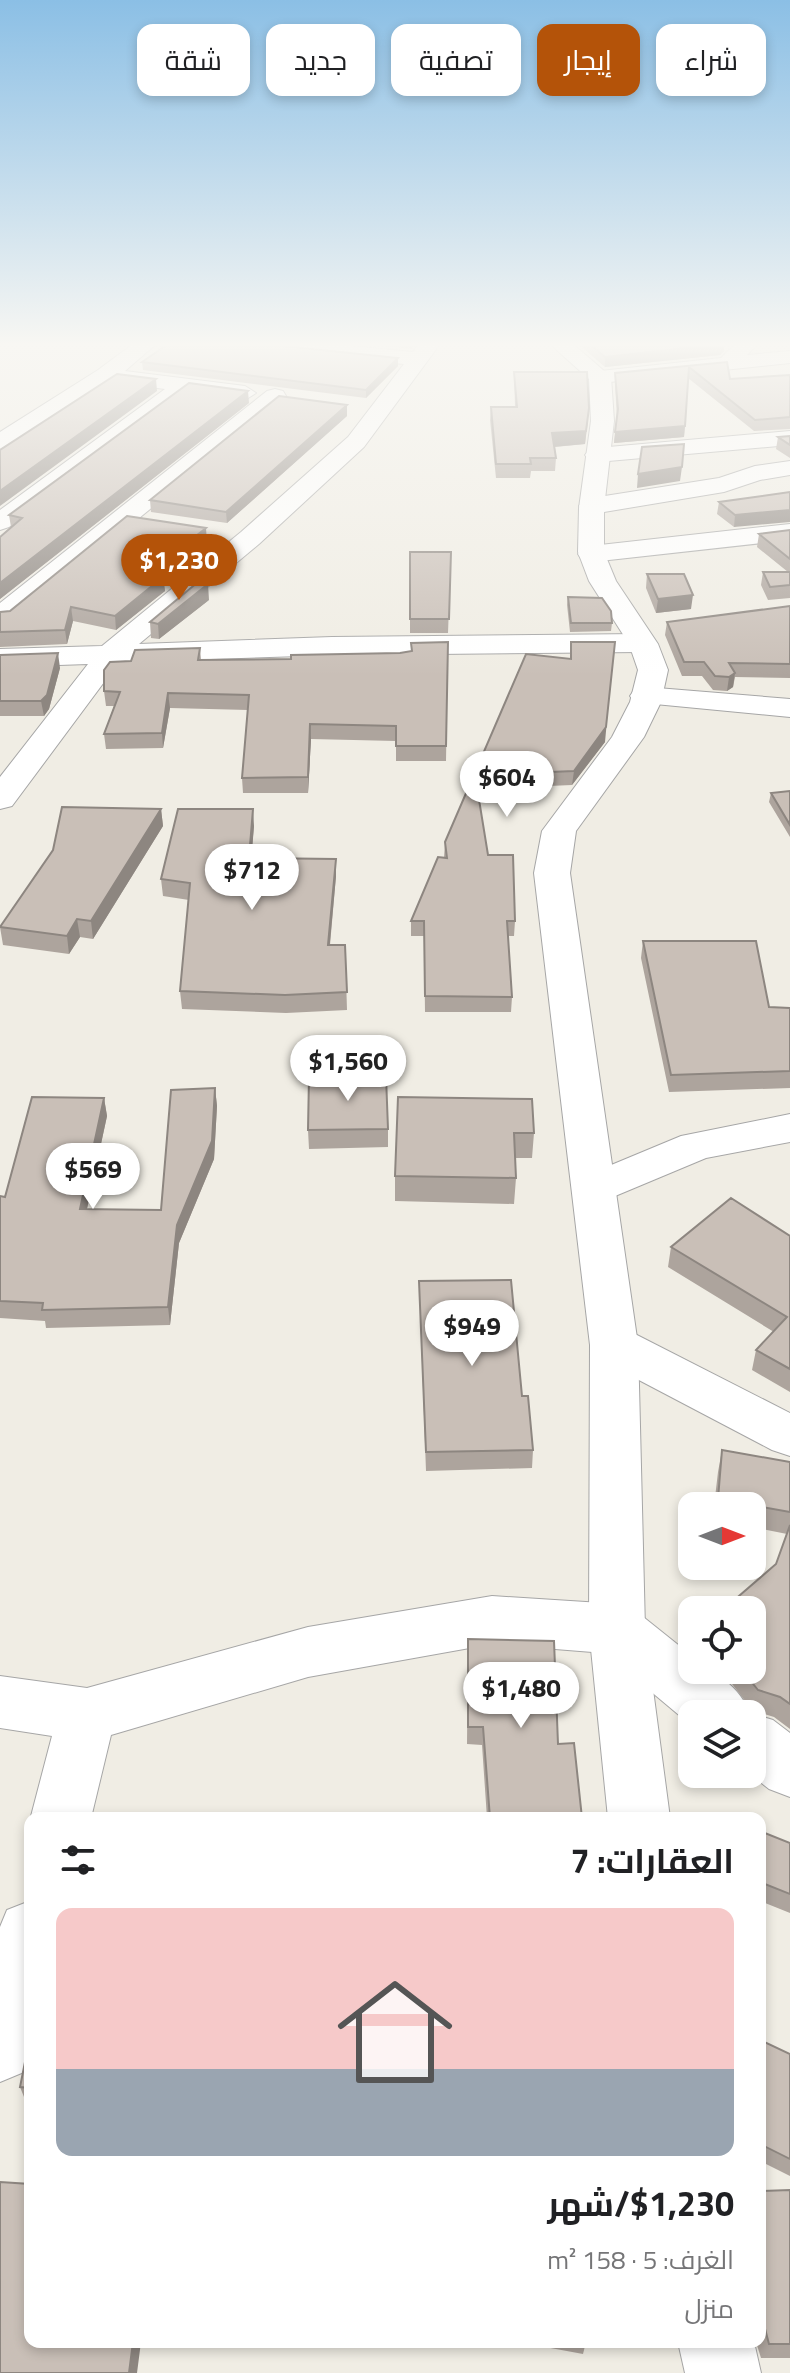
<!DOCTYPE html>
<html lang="ar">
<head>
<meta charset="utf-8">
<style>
  body { margin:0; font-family:"Titillium Web",Cairo,sans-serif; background:#f6f6f6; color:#202124; direction:rtl; height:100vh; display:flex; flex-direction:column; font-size:30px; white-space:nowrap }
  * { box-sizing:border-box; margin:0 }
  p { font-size:26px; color:#757577 }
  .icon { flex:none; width:44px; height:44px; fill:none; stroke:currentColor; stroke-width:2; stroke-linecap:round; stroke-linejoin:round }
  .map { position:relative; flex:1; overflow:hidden; direction:ltr }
  .drawer { position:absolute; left:24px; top:1812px; width:742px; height:536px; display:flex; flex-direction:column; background:#fff; border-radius:16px; box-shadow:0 4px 12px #0003; direction:rtl }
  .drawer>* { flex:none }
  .hud { position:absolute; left:24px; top:24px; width:742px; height:72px; direction:rtl; display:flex; gap:16px }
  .needle { width:52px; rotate:90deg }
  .tools { position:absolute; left:678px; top:1492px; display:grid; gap:16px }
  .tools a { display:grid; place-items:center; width:88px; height:88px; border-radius:16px; background:#fff; box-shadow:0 4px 12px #0003; font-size:40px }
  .price { position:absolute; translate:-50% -68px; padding:0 18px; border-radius:28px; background:#fff; color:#222; font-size:26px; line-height:52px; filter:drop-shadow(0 2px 4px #0008) }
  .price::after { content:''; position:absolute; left:50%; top:48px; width:24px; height:18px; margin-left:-12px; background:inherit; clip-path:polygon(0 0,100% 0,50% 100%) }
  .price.selected { background:#b45309; color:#fff }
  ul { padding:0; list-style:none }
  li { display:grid; align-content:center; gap:16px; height:424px; padding:0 32px }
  li span { display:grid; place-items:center; height:248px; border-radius:16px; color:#555 }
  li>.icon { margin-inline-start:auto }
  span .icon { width:144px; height:144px; fill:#fffc; stroke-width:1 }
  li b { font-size:34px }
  h2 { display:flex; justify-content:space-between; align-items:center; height:96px; padding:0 32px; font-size:34px }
  .chip { padding:0 28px; border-radius:16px; background:#fff; box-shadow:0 4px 12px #0003; font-size:28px; line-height:72px }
  .chip.selected { background:#b45309; color:#fff }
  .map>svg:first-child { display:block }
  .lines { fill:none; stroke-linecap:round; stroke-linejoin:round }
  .minor-casing { stroke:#a6a6a6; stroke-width:2 }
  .tertiary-casing { stroke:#a6a6a6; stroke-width:2 }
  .minor { fill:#fff; fill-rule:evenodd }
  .tertiary { fill:#fff; fill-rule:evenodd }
  .wall { fill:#ada49d }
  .shaded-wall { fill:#8d8680 }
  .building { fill:#c9bfb7; stroke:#8d8680; stroke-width:2 }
</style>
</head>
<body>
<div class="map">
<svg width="790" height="2373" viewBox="0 0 790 2373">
  <rect width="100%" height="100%" fill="#f0ede4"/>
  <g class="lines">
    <g class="minor-casing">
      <path id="minor" d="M 133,344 L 156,344 L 125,371 L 245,386 L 256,393 L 245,400 L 189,392 L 9,527 L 0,530 L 0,510 L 165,389 L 110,382 L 8,447 L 0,449 L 0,432 L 98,370 Z
        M 256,344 L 331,344 L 413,352 L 419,344 L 440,344 L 364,447 L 259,544 L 139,644 L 332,637 L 641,634 L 651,637 L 655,643 L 651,649 L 641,652 L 332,655 L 119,662 L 12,806 L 0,809 L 0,777 L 88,664 L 0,667 L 0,649 L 102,646 L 241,532 L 348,437 L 404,364 L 266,350 Z
        M 735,344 L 757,344 L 747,355 L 790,351 L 790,363 L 600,383 L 589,377 L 600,371 L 721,358 Z
        M 275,389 L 283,391 L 286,396 L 283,401 L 10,623 L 0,625 L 0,603 L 267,391 Z
        M 790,431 L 790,445 L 597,462 L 589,460 L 585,455 L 589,450 L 597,448 Z
        M 790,461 L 790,475 L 760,480 L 724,492 L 592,514 L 583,511 L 579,506 L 583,501 L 592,498 L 719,478 L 755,466 Z
        M 790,524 L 790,540 L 591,562 L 582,560 L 578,554 L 582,548 L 591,546 Z
        M 645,687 L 790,699 L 790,717 L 634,702 L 630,696 L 634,690 Z
        M 790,1114 L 790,1142 L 706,1158 L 596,1204 L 580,1200 L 574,1189 L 580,1178 L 681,1136 Z
        M 614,1327 L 631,1332 L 790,1413 L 790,1456 L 772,1450 L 597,1358 L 590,1345 L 597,1332 Z
        M 492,1596 L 617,1604 L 637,1612 L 692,1656 L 692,1670 C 719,1670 739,1688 750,1713 L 773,1720 L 790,1733 L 790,1797 L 769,1789 L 750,1774 L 752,1714 L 692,1714 L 692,1726 L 605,1653 L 492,1644 L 308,1677 L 111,1735 L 91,1818 L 30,1820 L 52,1736 L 0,1728 L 0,1676 L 87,1688 L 308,1627 Z
        M 30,1901 L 30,2058 L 24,2072 L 0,2082 L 0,1927 L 7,1910 Z"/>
    </g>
    <g class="tertiary-casing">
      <path id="tertiary" d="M 550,344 L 573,344 L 611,377 L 614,421 L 604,508 L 604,552 L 616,581 L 658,644 L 668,670 L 661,702 L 644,737 L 576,831 L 570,873 L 638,1345 L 645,1629 L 670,1818 L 608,1818 L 589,1629 L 590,1345 L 534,873 L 542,831 L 612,737 L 630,702 L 638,670 L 629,644 L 589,581 L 578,552 L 579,508 L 591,421 L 589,379 Z
        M 678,2342 L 754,2342 L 761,2373 L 685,2373 Z"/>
    </g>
    <use href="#minor" class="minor"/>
    <use href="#tertiary" class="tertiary"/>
  </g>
  <path class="wall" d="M 363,344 L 415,344 L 412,349 Z
    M 578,344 L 727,344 L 724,345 L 724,351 L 720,355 L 605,367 Z
    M 265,345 L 398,358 L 398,366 L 366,398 L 143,370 L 142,362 Z
    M 727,362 L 730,379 L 790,375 L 790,429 L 754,431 L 688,378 L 684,437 L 614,443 L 617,419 L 615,384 L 615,373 Z
    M 514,372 L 588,421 L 585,444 L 555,447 L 556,458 L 555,471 L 531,471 L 530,478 L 496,478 L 490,420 L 491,407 L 515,407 Z
    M 249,403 L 0,599 L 0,537 L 11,527 L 9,515 Z
    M 347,405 L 347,416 L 227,523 L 151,512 L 150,500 Z
    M 790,436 L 790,458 L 776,449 L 778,437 Z
    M 790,492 L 734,527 L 717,514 L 719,502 Z
    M 790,530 L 790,598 L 768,600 L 761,585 L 763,572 L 788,572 L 757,547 L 759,534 Z
    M 207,542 L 163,577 L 165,591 L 116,630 L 73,621 L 67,644 L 0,647 L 0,612 L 10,611 Z
    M 410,552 L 451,552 L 448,633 L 410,633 Z
    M 647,574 L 691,609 L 656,613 L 646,588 Z
    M 568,597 L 612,623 L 611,631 L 570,632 L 567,605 Z
    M 209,600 L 159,639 L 151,638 L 150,622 Z
    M 790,606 L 790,678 L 735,677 L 733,687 L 727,691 L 713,690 L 702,676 L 682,676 L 665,635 L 667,622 Z
    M 448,642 L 446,761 L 396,761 L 396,741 L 311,739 L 308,793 L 243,793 L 242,778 L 248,710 L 170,708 L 163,748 L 106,749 L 104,734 L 114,706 L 106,706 L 104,691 L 131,661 L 200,648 L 201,660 L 291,659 L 400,653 L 411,652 Z
    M 571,642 L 605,742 L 572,785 L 477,789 L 488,855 L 515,921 L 514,936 L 508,936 L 512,997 L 511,1012 L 425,1012 L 424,936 L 411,936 L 411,921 L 444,858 L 445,842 L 526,654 L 570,659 Z
    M 0,655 L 60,668 L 49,709 L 44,716 L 0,716 Z
    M 790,791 L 790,837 L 769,802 L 771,793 Z
    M 161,809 L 163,826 L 93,939 L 80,937 L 69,954 L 3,945 L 0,927 Z
    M 254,826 L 251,858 L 336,859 L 336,876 L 330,945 L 345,945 L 347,1010 L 286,1013 L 182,1009 L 180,991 L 189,900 L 163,896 L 161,879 Z
    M 643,941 L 769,1007 L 790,1008 L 790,1088 L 669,1092 L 641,958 Z
    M 215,1088 L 217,1106 L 214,1159 L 179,1243 L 170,1325 L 46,1328 L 45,1321 L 0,1318 L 0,1196 L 5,1197 L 104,1098 L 107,1116 L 87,1209 L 161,1210 Z
    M 532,1099 L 534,1133 L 532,1158 L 515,1158 L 516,1178 L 514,1204 L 395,1201 L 395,1176 Z
    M 388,1129 L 388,1147 L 309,1149 L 308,1130 Z
    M 790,1236 L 790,1392 L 752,1370 L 756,1350 L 774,1332 L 668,1267 L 671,1247 Z
    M 419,1281 L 522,1396 L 533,1450 L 532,1468 L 426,1471 Z
    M 722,1450 L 790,1462 L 790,1729 L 774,1717 L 752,1710 L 729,1680 L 707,1670 L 752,1670 L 752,1610 L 724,1610 L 725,1608 L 776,1564 L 787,1534 L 752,1527 L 752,1506 L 714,1506 L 718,1472 Z
    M 468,1639 L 558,1744 L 582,1818 L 487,1818 L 482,1745 L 467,1744 Z
    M 760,1831 L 790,1843 L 790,1913 L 760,1901 Z
    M 30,2037 L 30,2102 L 26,2102 L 20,2087 Z
    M 760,2040 L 790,2054 L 790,2176 L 760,2161 Z
    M 790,2190 L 790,2358 L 761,2358 L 756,2342 L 760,2342 L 760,2191 Z
    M 518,2342 L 586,2342 L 583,2354 Z"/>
  <path class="shaded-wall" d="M 722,344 L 727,344 L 724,345 L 724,351 L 720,355 L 605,367 L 605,357 Z
    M 398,358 L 398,366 L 366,398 L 366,390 Z
    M 156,379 L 157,391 L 0,506 L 0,491 Z
    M 248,391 L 249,403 L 0,599 L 0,583 Z
    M 347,405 L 347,416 L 227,523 L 226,512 Z
    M 589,408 L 585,444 L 552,447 L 552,433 Z
    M 685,426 L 684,437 L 614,443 L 615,432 Z
    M 682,467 L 680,481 L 637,488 L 638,474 Z
    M 790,510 L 790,522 L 734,527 L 735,515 Z
    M 206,528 L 207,542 L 150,588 L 148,574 Z
    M 163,577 L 165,591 L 116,630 L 115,616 Z
    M 208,584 L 209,600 L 159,639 L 158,624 Z
    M 693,595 L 691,609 L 656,613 L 658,599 Z
    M 71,607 L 73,621 L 67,644 L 65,630 Z
    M 58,653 L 60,668 L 49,709 L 44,716 L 41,701 Z
    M 613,655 L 605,742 L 572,785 L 574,771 Z
    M 735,673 L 733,687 L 727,691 L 729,677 Z
    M 168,693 L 170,708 L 163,748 L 162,733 Z
    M 310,724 L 311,739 L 308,793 L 308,777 Z
    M 161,809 L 163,826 L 93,939 L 91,921 Z
    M 253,809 L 254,826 L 250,875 L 249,858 Z
    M 336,859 L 336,876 L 328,963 L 328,945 Z
    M 77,919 L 80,937 L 69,954 L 67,936 Z
    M 215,1088 L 217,1106 L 214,1159 L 179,1243 L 170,1325 L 168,1307 L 177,1225 Z
    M 104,1098 L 107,1116 L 83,1227 L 80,1209 Z
    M 133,2342 L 141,2342 L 137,2373 L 129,2373 Z"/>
  <path class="building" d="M 168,344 L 264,344 L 398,358 L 366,390 L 142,362 Z
    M 590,344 L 722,344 L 605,357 Z
    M 727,362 L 730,379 L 790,375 L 790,417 L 755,420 L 689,367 L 685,426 L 615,432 L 618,409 L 615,373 Z
    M 514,372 L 587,372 L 589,408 L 586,431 L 552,433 L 556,458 L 530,458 L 531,464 L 496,464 L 491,407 L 517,407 Z
    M 117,374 L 156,379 L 0,491 L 0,450 Z
    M 189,383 L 248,391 L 0,583 L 0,537 L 22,518 L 9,515 Z
    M 279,396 L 347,405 L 226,512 L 150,500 Z
    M 790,436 L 790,445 L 778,437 Z
    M 684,444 L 682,467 L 638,474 L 642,447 Z
    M 790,492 L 790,510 L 735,515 L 719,502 Z
    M 127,516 L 206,528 L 148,574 L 163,577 L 115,616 L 71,607 L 65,630 L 0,632 L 0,612 L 10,611 Z
    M 790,530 L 790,559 L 759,534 Z
    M 410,552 L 451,552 L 449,619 L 410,619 Z
    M 763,572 L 790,572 L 790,585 L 770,587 Z
    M 647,574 L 684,574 L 693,595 L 658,599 Z
    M 198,582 L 208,584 L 158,624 L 150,622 Z
    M 568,597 L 602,598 L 611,611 L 612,623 L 571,623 Z
    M 790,606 L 790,664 L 729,663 L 735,673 L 729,677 L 715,676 L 704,662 L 684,662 L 667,622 Z
    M 448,642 L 446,746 L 396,746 L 396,726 L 310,724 L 308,777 L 242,778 L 249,695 L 168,693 L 162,733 L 104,734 L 120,692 L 104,691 L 104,670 L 110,662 L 131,661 L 135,650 L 200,648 L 198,660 L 291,659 L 291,655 L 400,653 L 412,651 L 411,643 Z
    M 571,642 L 615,642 L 606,727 L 574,771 L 475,775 L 488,855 L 513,855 L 515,921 L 507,921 L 512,997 L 425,996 L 424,921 L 411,921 L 438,857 L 447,858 L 445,842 L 526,654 L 571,659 Z
    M 58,653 L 47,695 L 41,701 L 0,701 L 0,655 Z
    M 790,791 L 790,825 L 771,793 Z
    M 62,807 L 161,809 L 91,921 L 77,919 L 67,936 L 0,927 L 53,850 Z
    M 178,809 L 253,809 L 249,858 L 336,859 L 328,945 L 345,945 L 347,992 L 285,995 L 180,991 L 190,883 L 161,879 Z
    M 643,941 L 756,941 L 769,1007 L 790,1008 L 790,1071 L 671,1075 Z
    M 386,1076 L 388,1129 L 308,1130 L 309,1077 Z
    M 215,1088 L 212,1141 L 177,1225 L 168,1307 L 42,1310 L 43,1303 L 0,1301 L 0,1196 L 5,1197 L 32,1097 L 104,1098 L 80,1209 L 161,1210 L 171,1090 Z
    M 398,1097 L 532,1099 L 534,1133 L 514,1133 L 516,1178 L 395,1176 Z
    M 731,1198 L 790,1236 L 790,1369 L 756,1350 L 787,1317 L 671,1247 Z
    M 511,1280 L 522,1396 L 528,1396 L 533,1450 L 426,1452 L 419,1281 Z
    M 722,1450 L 790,1462 L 790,1512 L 718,1499 Z
    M 790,1525 L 790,1704 L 780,1697 L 758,1690 L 742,1670 L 752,1670 L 752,1610 L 727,1610 L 725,1608 L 776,1564 Z
    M 468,1639 L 554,1641 L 558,1744 L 574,1743 L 582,1818 L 490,1818 L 483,1727 L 468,1727 Z
    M 760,1831 L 790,1843 L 790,1894 L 760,1882 Z
    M 30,2037 L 30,2088 L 20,2087 Z
    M 760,2040 L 790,2054 L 790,2159 L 760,2144 Z
    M 0,2182 L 30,2184 L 30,2342 L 133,2342 L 129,2373 L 0,2373 Z
    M 790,2190 L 790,2344 L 769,2344 L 764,2325 L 760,2325 L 760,2191 Z"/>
  <linearGradient id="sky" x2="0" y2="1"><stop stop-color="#8bbfe5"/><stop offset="0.51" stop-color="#f8f7f3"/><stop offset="1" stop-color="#f8f7f3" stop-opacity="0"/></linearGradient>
  <rect width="790" height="676" fill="url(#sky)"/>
</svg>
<div class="tools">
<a><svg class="needle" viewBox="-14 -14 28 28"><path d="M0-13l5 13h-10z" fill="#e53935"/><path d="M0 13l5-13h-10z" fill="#757577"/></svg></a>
<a><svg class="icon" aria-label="locate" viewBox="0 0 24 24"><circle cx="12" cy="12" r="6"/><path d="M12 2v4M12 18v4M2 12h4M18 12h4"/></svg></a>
<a><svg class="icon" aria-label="layers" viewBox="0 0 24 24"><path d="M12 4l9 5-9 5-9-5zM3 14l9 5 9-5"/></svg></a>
</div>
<b class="price selected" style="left:179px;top:602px">$1,230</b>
<b class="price" style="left:507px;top:819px">$604</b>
<b class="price" style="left:252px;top:912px">$712</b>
<b class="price" style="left:348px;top:1103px">$1,560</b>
<b class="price" style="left:93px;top:1211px">$569</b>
<b class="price" style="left:472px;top:1368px">$949</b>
<b class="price" style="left:521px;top:1730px">$1,480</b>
<div class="hud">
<a class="chip">شراء</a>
<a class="chip selected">إيجار</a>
<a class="chip">تصفية</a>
<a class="chip">جديد</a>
<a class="chip">شقة</a>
</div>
<section class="drawer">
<h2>العقارات: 7<svg class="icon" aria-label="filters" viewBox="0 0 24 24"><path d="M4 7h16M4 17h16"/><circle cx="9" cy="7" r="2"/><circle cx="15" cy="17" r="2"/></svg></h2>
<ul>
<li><span style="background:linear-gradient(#f6c9c9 65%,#9aa5b1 0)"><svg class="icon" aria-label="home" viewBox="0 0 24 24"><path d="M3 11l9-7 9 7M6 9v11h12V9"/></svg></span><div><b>$1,230/شهر</b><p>الغرف: 5 · 158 m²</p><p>منزل</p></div></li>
</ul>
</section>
</div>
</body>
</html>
